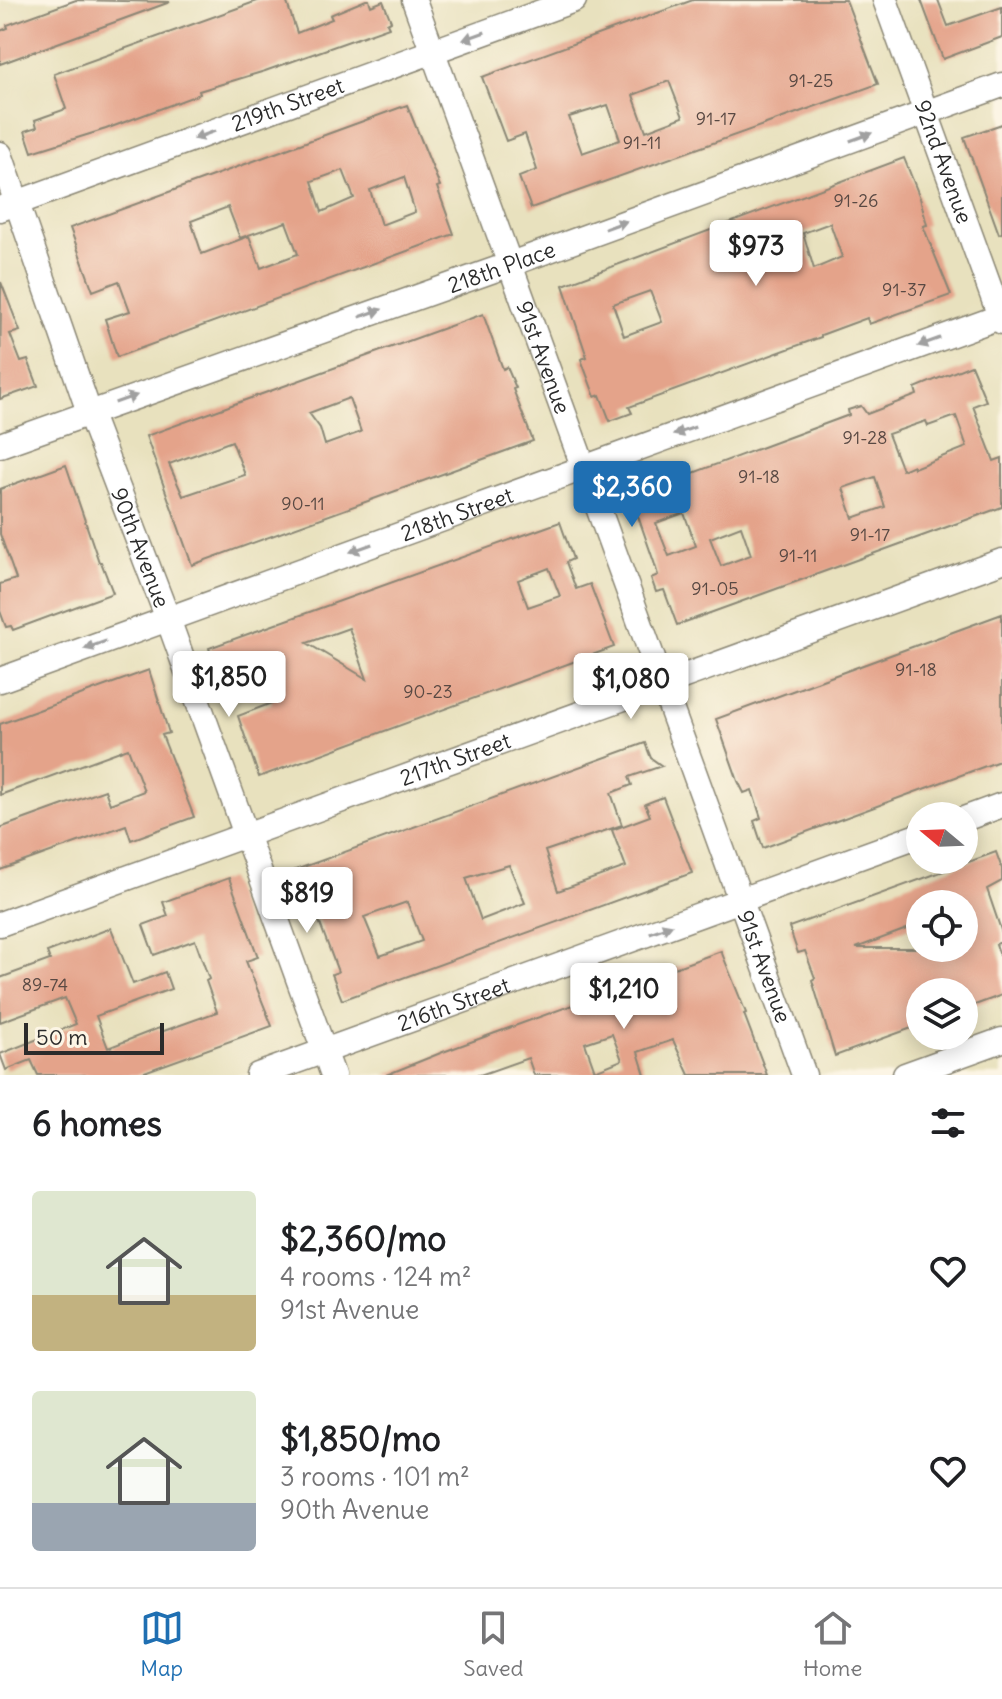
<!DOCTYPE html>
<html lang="en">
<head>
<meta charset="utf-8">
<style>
  body { margin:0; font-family:Delius,sans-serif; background:#f6f6f6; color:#202124; height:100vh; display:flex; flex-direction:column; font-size:30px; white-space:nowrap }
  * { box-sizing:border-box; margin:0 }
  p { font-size:26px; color:#757577 }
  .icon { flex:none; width:44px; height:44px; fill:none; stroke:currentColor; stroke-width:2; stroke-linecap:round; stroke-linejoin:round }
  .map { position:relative; height:1075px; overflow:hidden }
  .panel { display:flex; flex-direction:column; background:#fff; flex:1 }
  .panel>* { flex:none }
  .needle { width:52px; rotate:289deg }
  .tools { position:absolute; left:906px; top:802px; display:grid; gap:16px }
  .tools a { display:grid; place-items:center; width:72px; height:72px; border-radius:50%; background:#fff; box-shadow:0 4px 20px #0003; font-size:40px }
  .scale { position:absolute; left:24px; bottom:20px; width:140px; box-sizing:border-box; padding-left:8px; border:4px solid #2b2b2b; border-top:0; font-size:22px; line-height:28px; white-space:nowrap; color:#2b2b2b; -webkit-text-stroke:6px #fcf5e5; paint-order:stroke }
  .price { position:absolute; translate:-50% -68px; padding:0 18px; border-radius:8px; background:#fff; color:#222; font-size:26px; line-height:52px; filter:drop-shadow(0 2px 4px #0008) }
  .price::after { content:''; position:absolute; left:50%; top:48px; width:24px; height:18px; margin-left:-12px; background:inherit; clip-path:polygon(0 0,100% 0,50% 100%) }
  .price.active { background:#1f6fb2; color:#fff }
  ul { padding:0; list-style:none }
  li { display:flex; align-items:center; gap:24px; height:200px; padding:0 32px }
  li span { display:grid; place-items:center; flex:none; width:224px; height:160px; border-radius:8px; color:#555 }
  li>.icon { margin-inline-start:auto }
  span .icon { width:96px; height:96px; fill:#fffc; stroke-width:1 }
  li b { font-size:34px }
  h2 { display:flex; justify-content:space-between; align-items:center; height:96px; padding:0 32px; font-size:34px }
  .menu { display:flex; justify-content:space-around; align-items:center; height:112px; border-top:2px solid #e0e0e0; background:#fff; font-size:22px; color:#757577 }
  .menu a { display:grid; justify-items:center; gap:4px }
  .menu .active { color:#1f6fb2 }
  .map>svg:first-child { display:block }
  .building { fill:#e4a38a; fill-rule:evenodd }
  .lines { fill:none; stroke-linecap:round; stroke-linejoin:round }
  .minor-casing { stroke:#8a8674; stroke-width:27 }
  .minor { stroke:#fff; stroke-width:24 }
  .oneway { fill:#a0a0a0 }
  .labels { text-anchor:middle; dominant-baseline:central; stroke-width:7; stroke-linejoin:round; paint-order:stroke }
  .number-label { font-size:18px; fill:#594943 }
  .street-label { font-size:22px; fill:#2b2b2b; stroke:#fcf5e5 }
</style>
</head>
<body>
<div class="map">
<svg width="1002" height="1075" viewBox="0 0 1002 1075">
  <rect width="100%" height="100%" fill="#fcf5e5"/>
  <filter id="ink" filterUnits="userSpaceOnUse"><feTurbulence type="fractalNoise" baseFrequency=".0125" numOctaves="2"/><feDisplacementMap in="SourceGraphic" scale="16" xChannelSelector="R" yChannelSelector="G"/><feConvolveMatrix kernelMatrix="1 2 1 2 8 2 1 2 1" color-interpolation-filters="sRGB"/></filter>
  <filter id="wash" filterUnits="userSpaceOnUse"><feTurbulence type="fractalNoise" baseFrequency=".006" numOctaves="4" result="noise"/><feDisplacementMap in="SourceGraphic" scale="32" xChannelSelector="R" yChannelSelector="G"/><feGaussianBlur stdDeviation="1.8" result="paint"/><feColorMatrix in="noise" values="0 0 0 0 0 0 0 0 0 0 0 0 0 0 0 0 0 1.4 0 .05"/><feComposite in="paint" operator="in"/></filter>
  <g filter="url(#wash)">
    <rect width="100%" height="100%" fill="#e8e1be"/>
    <g id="blocks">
      <path class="building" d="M 76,0 L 170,2 L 0,64 L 0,31 L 8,28 L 7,25 Z
        M 260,0 L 286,0 L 297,33 L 332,19 L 330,15 L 366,0 L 369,0 L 371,6 L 383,1 L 391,21 L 387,23 L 389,27 L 265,71 L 199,91 L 200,94 L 106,129 L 32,152 L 25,131 L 37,127 L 35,120 L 66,109 L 54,74 Z
        M 693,0 L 846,0 L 878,84 L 531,208 L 519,177 L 537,170 L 525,134 L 506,141 L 482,77 ZM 669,81 L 683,117 L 646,131 L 633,95 ZM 608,105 L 620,140 L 582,153 L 569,117 Z
        M 921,0 L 938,0 L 948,26 L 1002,7 L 1002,37 L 943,59 Z
        M 407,105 L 440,186 L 437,187 L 454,234 L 117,357 L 105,319 L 130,311 L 119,281 L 93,291 L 70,228 ZM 343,170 L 354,198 L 322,212 L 312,181 ZM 404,177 L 415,212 L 381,225 L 370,190 ZM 228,207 L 240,238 L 286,222 L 298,254 L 261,268 L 249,236 L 202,254 L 191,221 Z
        M 1002,124 L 1002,233 L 999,234 L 964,137 Z
        M 904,158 L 920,198 L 927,225 L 923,226 L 951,295 L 869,324 L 867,318 L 821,335 L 821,337 L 629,407 L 632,413 L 610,421 L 600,395 L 595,397 L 581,359 L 587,357 L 563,285 ZM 830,223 L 842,257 L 814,269 L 803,233 ZM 650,291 L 662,322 L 624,336 L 613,304 Z
        M 1,282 L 20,331 L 10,334 L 21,362 L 28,360 L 38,386 L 0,399 Z
        M 483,314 L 503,369 L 507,367 L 516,388 L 513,389 L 533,441 L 192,565 L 146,436 ZM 349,398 L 361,432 L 325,445 L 320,428 L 309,413 ZM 232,441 L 245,475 L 183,496 L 169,464 Z
        M 971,365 L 986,401 L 973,406 L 994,461 L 1002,458 L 1002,507 L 677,625 L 664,590 L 656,592 L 651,578 L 658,575 L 654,562 L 631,496 L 849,415 L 848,410 L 861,406 L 867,414 L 917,395 L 915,388 ZM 956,416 L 967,447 L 914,468 L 913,465 L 902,470 L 888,434 L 926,421 L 928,426 ZM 875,477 L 885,507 L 853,518 L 843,488 ZM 684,513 L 696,546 L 669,556 L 656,523 ZM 741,526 L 751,555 L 721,566 L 710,538 Z
        M 66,465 L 99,562 L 101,562 L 113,593 L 13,630 L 11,626 L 6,627 L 0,611 L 0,584 L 16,579 L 0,534 L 0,489 Z
        M 560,522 L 573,559 L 566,562 L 576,589 L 590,584 L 614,647 L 259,777 L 238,716 L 272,703 L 260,669 L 220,683 L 209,648 ZM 549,568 L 560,596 L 528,607 L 518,580 ZM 349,628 L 367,679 L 307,643 Z
        M 1002,614 L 1002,760 L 763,848 L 754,821 L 761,818 L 752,790 L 744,793 L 738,781 L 716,719 Z
        M 149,670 L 169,733 L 162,735 L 194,817 L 131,840 L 126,825 L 0,870 L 0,828 L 105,790 L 110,804 L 144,791 L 128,748 L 0,795 L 0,724 Z
        M 645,743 L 651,758 L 662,766 L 629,777 L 632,785 L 611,793 L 622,825 L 545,851 L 558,891 L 626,867 L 612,830 L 650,816 L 645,804 L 663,797 L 692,873 L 342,1000 L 332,974 L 338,972 L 309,894 L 304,896 L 295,870 ZM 509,865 L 525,903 L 481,920 L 466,878 ZM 407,902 L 422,941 L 380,956 L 364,917 Z
        M 996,852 L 1002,869 L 1002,881 L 987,889 L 1002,933 L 1002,942 L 996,944 L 1002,962 L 1002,995 L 964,1009 L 964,992 L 920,992 L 920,1025 L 835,1056 L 812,980 L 815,978 L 805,951 L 798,953 L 789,927 ZM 920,904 L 964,904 L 964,948 L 856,948 L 920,924 Z
        M 229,878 L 258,957 L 246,961 L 272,1026 L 136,1075 L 38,1075 L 31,1060 L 6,1070 L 0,1054 L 76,1024 L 65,998 L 0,1022 L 0,978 L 50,960 L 47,952 L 111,928 L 133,984 L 165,972 L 171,989 L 96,1016 L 108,1048 L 159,1028 L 161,1032 L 217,1012 L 206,981 L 209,979 L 195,940 L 154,955 L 143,925 L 168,916 L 163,902 Z
        M 721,951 L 746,1013 L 744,1014 L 767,1075 L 689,1075 L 673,1040 L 638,1052 L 645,1075 L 534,1075 L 528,1058 L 480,1075 L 386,1075 L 443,1052 ZM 612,1034 L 622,1060 L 595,1071 L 585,1043 Z"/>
    </g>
  </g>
  <g filter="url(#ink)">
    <use href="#blocks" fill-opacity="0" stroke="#8a8674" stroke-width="2"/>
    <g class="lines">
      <g class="minor-casing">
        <g id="minor">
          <path id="s1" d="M 414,0 L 804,1075"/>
          <path id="s2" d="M 885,0 L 1002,322"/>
          <path id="s3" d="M 0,154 L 89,412 L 168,619 L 333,1075"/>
          <path id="s4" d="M 0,209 L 574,0"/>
          <path id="s5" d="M 0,445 L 508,265 L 1002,85"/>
          <path id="s6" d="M 0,680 L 1002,316"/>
          <path d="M 964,819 L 1002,805"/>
          <path id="s7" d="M 0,924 L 1002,561"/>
          <path id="s8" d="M 258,1075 L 920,835"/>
          <path d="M 905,1075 L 1002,1040"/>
        </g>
      </g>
      <use href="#minor" class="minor"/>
    </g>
    <defs><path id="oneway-solid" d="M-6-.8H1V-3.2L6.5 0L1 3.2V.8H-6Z" transform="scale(2)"/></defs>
    <g class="oneway">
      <use href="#oneway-solid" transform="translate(474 36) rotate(160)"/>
      <use href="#oneway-solid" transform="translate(204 135) rotate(160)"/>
      <use href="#oneway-solid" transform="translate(861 137) rotate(-20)"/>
      <use href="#oneway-solid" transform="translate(616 225) rotate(-20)"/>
      <use href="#oneway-solid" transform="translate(371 313) rotate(-19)"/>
      <use href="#oneway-solid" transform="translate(929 342) rotate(160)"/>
      <use href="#oneway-solid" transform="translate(126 399) rotate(-19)"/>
      <use href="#oneway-solid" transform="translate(684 431) rotate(160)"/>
      <use href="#oneway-solid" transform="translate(361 548) rotate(160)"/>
      <use href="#oneway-solid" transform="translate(95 645) rotate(160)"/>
      <use href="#oneway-solid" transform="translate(661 929) rotate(-20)"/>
    </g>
  </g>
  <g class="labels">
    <g class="number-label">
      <text x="811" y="80">91-25</text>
      <text x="716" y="118">91-17</text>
      <text x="642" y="142">91-11</text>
      <text x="856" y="200">91-26</text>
      <text x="904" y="289">91-37</text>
      <text x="865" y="437">91-28</text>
      <text x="759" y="476">91-18</text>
      <text x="303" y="503">90-11</text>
      <text x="870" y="534">91-17</text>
      <text x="798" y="555">91-11</text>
      <text x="715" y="588">91-05</text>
      <text x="916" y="669">91-18</text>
      <text x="428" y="691">90-23</text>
      <text x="45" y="984">89-74</text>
    </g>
    <g class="street-label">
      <text stroke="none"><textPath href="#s4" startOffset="306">219th Street</textPath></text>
      <text stroke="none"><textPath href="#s2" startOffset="172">92nd Avenue</textPath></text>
      <text stroke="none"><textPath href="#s5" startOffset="532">218th Place</textPath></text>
      <text stroke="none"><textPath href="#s1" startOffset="380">91st Avenue</textPath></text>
      <text stroke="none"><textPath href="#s6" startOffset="486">218th Street</textPath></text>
      <text stroke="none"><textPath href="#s3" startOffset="418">90th Avenue</textPath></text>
      <text stroke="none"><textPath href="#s7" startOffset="484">217th Street</textPath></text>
      <text stroke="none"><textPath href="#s1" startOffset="1028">91st Avenue</textPath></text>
      <text stroke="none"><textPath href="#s8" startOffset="208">216th Street</textPath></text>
    </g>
  </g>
</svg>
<div class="tools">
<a><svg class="needle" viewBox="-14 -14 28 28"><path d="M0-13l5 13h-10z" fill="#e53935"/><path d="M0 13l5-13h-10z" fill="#757577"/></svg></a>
<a><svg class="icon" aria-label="locate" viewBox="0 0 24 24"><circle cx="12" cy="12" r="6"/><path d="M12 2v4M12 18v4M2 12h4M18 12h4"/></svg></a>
<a><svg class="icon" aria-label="layers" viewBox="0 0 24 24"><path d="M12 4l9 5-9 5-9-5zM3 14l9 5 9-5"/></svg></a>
</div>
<div class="scale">50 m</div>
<b class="price" style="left:756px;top:288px">$973</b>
<b class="price active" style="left:632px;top:529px">$2,360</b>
<b class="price" style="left:229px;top:719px">$1,850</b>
<b class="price" style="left:631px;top:721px">$1,080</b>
<b class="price" style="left:307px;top:935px">$819</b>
<b class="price" style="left:624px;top:1031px">$1,210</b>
</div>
<section class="panel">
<h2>6 homes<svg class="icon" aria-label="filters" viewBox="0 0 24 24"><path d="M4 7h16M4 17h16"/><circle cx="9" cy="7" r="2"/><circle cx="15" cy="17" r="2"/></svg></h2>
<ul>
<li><span style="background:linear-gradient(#dfe7d0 65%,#c2b280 0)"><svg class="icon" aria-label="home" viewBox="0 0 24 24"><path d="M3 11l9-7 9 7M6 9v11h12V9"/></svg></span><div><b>$2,360/mo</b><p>4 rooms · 124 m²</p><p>91st Avenue</p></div><svg class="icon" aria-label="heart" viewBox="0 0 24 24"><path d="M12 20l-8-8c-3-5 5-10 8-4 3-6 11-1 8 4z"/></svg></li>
<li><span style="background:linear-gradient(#dfe7d0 70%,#9aa5b1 0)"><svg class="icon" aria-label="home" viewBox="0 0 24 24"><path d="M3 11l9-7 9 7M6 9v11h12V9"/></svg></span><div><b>$1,850/mo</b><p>3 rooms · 101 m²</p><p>90th Avenue</p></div><svg class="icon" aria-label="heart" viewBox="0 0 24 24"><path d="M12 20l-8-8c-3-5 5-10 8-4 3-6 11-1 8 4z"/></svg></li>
</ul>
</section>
<nav class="menu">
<a class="active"><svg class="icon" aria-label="map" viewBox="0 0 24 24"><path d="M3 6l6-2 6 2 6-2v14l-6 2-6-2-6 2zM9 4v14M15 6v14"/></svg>Map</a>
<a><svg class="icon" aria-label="saved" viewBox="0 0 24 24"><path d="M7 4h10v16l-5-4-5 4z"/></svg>Saved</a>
<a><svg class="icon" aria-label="home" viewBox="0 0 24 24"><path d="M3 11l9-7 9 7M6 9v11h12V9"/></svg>Home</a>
</nav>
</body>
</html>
